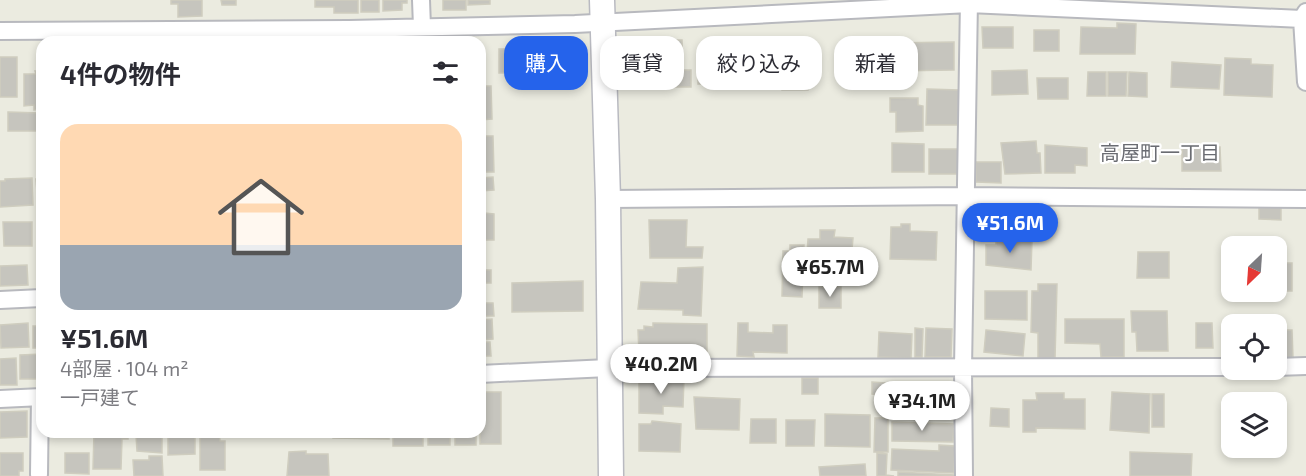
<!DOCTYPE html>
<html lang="ja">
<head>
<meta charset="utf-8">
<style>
  body { margin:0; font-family:"Exo 2","Noto Sans JP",sans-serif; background:#f2f2f3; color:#2b2b33; height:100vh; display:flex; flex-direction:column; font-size:22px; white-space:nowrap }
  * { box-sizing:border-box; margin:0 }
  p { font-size:20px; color:#7c7c81 }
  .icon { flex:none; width:33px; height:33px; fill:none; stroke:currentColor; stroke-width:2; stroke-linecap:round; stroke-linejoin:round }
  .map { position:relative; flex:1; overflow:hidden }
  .panel { position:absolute; left:36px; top:36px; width:450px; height:402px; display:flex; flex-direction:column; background:#fff; border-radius:18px; box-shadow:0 3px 9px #0003 }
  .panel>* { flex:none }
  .top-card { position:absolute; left:504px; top:36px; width:570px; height:54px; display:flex; gap:12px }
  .needle { width:39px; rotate:205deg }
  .tools { position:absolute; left:1221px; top:236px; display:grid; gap:12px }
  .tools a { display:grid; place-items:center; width:66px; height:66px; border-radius:12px; background:#fff; box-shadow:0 3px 9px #0003; font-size:30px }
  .price { position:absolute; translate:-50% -51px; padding:0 14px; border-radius:21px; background:#fff; color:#222; font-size:20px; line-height:39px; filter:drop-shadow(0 2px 3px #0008) }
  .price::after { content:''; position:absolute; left:50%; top:36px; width:18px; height:14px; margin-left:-9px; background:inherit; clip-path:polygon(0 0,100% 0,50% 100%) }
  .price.selected { background:#2563eb; color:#fff }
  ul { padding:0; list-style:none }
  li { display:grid; align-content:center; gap:12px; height:318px; padding:0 24px }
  li span { display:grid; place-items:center; height:186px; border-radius:18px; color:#555 }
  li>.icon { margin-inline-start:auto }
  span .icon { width:108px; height:108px; fill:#fffc; stroke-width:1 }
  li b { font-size:26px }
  h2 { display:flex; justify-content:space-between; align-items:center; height:72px; padding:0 24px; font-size:26px }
  .tag { padding:0 21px; border-radius:18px; background:#fff; box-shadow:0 3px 9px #0003; font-size:21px; line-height:54px }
  .tag.selected { background:#2563eb; color:#fff }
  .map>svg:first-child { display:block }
  .building { fill:#c6c5be; stroke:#cfcdbf; stroke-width:1.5 }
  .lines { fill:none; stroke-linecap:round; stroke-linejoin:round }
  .street-casing { stroke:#b8b9be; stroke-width:20 }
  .secondary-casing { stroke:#b9bac1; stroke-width:27 }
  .street { stroke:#fff; stroke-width:16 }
  .secondary { stroke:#fff; stroke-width:24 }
  .labels { text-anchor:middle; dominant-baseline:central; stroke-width:4.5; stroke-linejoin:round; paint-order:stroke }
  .neighbourhood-label { font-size:20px; fill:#6a6c72; stroke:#fff }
</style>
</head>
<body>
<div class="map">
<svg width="1306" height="476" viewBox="0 0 1306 476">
  <rect width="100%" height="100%" fill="#ebebe0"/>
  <path class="building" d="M 171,0 L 202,0 L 202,16 L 178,17 L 178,4 L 171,4 Z
    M 221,0 L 236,0 L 236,5 L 222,5 Z
    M 315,0 L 358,0 L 358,13 L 334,13 L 334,7 L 315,7 Z
    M 361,0 L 379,0 L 379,12 L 361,12 Z
    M 383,0 L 407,0 L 407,3 L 402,3 L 402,10 L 383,11 Z
    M 443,0 L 466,0 L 466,10 L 443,10 Z
    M 468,0 L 490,0 L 490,4 L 468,5 Z
    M 1117,23 L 1136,24 L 1135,54 L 1080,54 L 1081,27 L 1117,28 Z
    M 982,27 L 1013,27 L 1013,48 L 983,48 Z
    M 1034,30 L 1059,30 L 1059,51 L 1034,51 Z
    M 640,40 L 682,40 L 683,66 L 640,67 Z
    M 954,42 L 954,70 L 892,71 L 890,43 Z
    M 578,45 L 578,72 L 545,73 L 545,48 Z
    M 539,48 L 540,72 L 499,73 L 499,49 Z
    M 0,57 L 17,57 L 17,97 L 0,97 Z
    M 844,57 L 876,58 L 876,86 L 844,86 Z
    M 1225,58 L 1251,59 L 1251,64 L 1273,65 L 1272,97 L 1224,95 Z
    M 744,61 L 769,61 L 769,81 L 763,81 L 763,88 L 740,87 L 740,70 L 744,70 Z
    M 1172,62 L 1221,65 L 1219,89 L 1171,87 Z
    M 698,63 L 735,64 L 735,85 L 698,84 Z
    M 665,70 L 691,70 L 691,87 L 665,87 Z
    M 782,70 L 808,70 L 808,90 L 782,90 Z
    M 1027,70 L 1028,94 L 992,95 L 992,71 Z
    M 35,71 L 42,71 L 42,109 L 34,110 L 34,105 L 24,106 L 24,74 L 36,74 Z
    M 1088,72 L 1106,72 L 1106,96 L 1087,96 Z
    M 1108,72 L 1127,72 L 1126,96 L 1108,96 Z
    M 1129,72 L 1147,73 L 1147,97 L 1128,96 Z
    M 1037,78 L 1068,78 L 1068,99 L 1038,99 Z
    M 480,86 L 491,86 L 492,119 L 480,120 Z
    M 927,89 L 959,90 L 958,125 L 926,125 Z
    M 890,98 L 918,98 L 918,105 L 923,106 L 923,131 L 896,132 L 896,112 L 890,112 Z
    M 8,112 L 40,113 L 40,131 L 8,131 Z
    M 480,136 L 493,136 L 494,172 L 480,172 Z
    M 1036,141 L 1037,153 L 1040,153 L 1041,173 L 1005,174 L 1001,143 Z
    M 892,143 L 924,144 L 924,172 L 892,172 Z
    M 1045,145 L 1087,148 L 1087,166 L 1075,165 L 1075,173 L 1045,173 Z
    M 1182,147 L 1220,147 L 1221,171 L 1182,171 Z
    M 929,149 L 958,149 L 958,174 L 929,174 Z
    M 976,162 L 1001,162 L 1001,183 L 976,182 Z
    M 493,177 L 494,190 L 480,191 L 480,178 Z
    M 32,178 L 33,205 L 0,207 L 0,181 L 5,181 L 5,179 Z
    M 36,179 L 42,179 L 42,205 L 38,205 Z
    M 1259,208 L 1281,208 L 1281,220 L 1259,219 Z
    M 484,213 L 494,214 L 494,240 L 485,240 Z
    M 649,220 L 687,220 L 686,247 L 703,247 L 702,258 L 650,258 Z
    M 3,222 L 32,222 L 32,246 L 4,246 Z
    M 901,224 L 910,224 L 910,231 L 937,232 L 936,260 L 890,259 L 891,227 L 901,227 Z
    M 39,226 L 42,226 L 42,245 L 39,245 Z
    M 820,230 L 835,230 L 834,237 L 853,238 L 850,273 L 806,270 L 808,239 L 820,239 Z
    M 996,239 L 1032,240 L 1031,270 L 986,265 L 986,245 L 996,245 Z
    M 790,245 L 804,245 L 802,297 L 782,296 L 783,251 L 790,251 Z
    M 1138,252 L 1169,252 L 1169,278 L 1137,278 Z
    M 1276,263 L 1292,263 L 1292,291 L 1251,291 L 1276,291 Z
    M 27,265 L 28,285 L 0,286 L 0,266 Z
    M 703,267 L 701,316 L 683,315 L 683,310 L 638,309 L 641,282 L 677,283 L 678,268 Z
    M 482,270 L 491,270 L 491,283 L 482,283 Z
    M 583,281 L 583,311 L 512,312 L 512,283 Z
    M 1038,284 L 1057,284 L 1055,359 L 1038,358 L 1038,333 L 1031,332 L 1032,291 L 1038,291 Z
    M 819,287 L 841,287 L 841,308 L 819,308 Z
    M 985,291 L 1027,291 L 1027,320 L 985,319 Z
    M 480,303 L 493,303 L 494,316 L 480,316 Z
    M 1131,311 L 1167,311 L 1168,351 L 1137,351 L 1136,332 L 1132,332 Z
    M 492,319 L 493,339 L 480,340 L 480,320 Z
    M 1065,319 L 1124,319 L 1124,357 L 1101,357 L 1100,344 L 1065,343 Z
    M 28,323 L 29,347 L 1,348 L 0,325 Z
    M 653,323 L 707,324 L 707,354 L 639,354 L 638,330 L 644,330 L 644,326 L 653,327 Z
    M 738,323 L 748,323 L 748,332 L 773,333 L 773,325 L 787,325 L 787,353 L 753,352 L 754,357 L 737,356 Z
    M 1196,323 L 1212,323 L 1213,348 L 1196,348 Z
    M 33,326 L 42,326 L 42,348 L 33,348 Z
    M 915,328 L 923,329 L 922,357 L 915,357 Z
    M 926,328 L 952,329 L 951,357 L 925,357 Z
    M 986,330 L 1025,334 L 1023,356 L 984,352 Z
    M 1276,330 L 1292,330 L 1293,359 L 1276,359 Z
    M 879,332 L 912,334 L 911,358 L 878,357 Z
    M 480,342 L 490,342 L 491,356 L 480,356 Z
    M 42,354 L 42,379 L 20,379 L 20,355 Z
    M 16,358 L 17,385 L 0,385 L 0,359 Z
    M 661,378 L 684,378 L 683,407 L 663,406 L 663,414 L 639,413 L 639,382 L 661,382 Z
    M 802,378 L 818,378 L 818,394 L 802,394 Z
    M 872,382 L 885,383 L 884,395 L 872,394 Z
    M 891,389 L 921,390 L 920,414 L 890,413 Z
    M 480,392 L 501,392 L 501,444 L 480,444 Z
    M 1112,392 L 1150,394 L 1149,433 L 1110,430 Z
    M 1036,393 L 1064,393 L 1064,399 L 1085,399 L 1085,429 L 1036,428 L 1036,432 L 1023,432 L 1023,400 L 1037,400 Z
    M 1152,394 L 1164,394 L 1164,427 L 1152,427 Z
    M 694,397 L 740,399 L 739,430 L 696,429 Z
    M 991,408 L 1009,409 L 1009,427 L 990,426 Z
    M 27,411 L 27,437 L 0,438 L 0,412 Z
    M 825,414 L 870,415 L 870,447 L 825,446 Z
    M 875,418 L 888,418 L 888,452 L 874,452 Z
    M 751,419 L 776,419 L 776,443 L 750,443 Z
    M 786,420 L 815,420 L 814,446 L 786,446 Z
    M 652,421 L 681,424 L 680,452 L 639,451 L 639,424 L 651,424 Z
    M 892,422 L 954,424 L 953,442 L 892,441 Z
    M 59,432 L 87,432 L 87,435 L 59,436 Z
    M 94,432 L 128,432 L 128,439 L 122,439 L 121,469 L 93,469 Z
    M 168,432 L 195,432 L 195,454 L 168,455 Z
    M 333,432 L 389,432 L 389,439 L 333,438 Z
    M 393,432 L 423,432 L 423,446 L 393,446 Z
    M 428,432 L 450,432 L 450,445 L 428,445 Z
    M 455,432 L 476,432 L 476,445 L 455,445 Z
    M 219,433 L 220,441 L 225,441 L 225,470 L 200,470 L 200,434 Z
    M 136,435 L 162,435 L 162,453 L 137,451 Z
    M 939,445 L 955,446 L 954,473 L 891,470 L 892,449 L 939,451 Z
    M 306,451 L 306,454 L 328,454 L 329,476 L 287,476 L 289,452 Z
    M 1130,452 L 1192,454 L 1191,476 L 1130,476 Z
    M 0,453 L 23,453 L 23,471 L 19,471 L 19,476 L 0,476 Z
    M 65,453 L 89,453 L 89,474 L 65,473 Z
    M 877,453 L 887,454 L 886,475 L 894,476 L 877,476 Z
    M 149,456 L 162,456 L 163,476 L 134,476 L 133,460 L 149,460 Z
    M 865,464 L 866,476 L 820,476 L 819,467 Z
    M 898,472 L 954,475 L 954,476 L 898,476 Z"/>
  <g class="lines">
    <g class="street-casing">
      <path id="street" d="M 421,0 L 422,27
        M 1306,12 L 1302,19 L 1306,82
        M 0,31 L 349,29 L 575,24 L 969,4 L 1302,19
        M 608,199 L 966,196 L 1306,199
        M 0,300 L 42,298
        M 1276,367 L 1306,366
        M 480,374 L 608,368 L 1232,367
        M 0,399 L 42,397
        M 39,474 L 40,397
        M 964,476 L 963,369 L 969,0"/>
    </g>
    <g class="secondary-casing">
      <path id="secondary" d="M 602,0 L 608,199 L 611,476"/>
    </g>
    <use href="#street" class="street"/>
    <use href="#secondary" class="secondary"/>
  </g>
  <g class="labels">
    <g class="neighbourhood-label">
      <text x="1160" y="152">高屋町一丁目</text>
    </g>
  </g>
</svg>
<div class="tools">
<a><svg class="needle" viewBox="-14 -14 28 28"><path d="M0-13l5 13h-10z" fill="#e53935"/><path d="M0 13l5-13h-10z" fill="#7c7c81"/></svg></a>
<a><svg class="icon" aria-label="locate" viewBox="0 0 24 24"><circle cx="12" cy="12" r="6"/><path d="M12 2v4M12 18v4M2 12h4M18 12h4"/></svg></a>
<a><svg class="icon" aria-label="layers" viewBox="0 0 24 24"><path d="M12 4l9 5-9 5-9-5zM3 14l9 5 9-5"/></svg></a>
</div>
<b class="price selected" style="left:1010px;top:254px">¥51.6M</b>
<b class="price" style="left:830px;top:298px">¥65.7M</b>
<b class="price" style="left:661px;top:395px">¥40.2M</b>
<b class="price" style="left:922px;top:432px">¥34.1M</b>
<div class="top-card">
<a class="tag selected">購入</a>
<a class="tag">賃貸</a>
<a class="tag">絞り込み</a>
<a class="tag">新着</a>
</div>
<section class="panel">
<h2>4件の物件<svg class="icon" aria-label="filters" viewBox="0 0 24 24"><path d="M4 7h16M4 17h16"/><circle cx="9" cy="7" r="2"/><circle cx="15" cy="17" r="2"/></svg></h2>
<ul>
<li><span style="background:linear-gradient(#ffd9b3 65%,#9aa5b1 0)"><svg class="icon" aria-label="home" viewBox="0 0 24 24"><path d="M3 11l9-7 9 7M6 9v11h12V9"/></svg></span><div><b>¥51.6M</b><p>4部屋 · 104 m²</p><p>一戸建て</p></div></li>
</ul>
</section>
</div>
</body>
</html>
